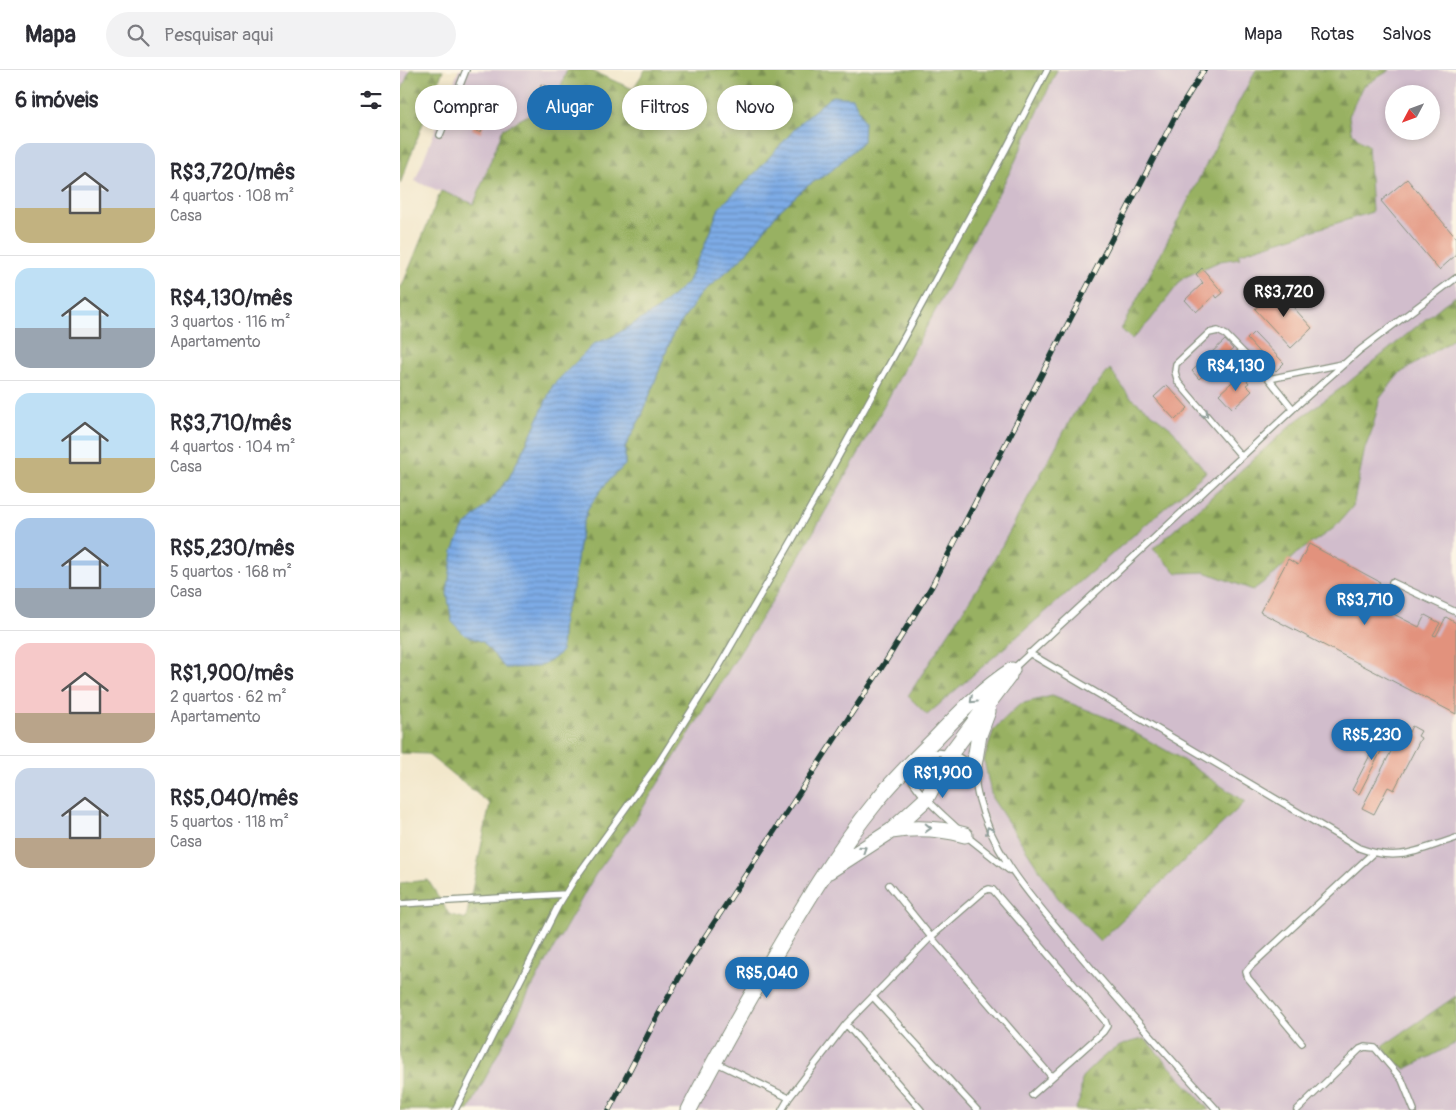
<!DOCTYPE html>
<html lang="pt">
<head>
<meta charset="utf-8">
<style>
  body { margin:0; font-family:Pangolin,sans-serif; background:#f2f2f3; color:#2b2b33; height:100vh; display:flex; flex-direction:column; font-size:19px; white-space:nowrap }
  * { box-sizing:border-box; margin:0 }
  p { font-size:16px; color:#7c7c81 }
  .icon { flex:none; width:28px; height:28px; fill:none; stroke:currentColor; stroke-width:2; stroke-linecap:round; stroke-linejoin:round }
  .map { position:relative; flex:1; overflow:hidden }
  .side { display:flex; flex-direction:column; background:#fff; width:400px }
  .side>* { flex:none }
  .banner { position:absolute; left:15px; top:15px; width:475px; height:45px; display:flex; gap:10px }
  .needle { width:32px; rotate:229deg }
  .tools { position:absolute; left:985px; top:15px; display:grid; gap:10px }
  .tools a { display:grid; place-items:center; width:55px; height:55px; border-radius:50%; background:#fff; box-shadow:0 2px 8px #0003; font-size:25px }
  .price { position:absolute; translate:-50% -42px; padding:0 11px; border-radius:18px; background:#1f6fb2; color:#fff; font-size:16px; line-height:32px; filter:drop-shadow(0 1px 2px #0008) }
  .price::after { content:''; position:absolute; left:50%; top:30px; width:15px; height:11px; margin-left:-8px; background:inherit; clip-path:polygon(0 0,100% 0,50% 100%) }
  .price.current { background:#222; color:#fff }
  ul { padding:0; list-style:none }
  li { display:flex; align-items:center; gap:15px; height:125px; padding:0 15px }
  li+li { border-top:1px solid #e1e1e2 }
  li span { display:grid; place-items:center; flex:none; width:140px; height:100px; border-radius:15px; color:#555 }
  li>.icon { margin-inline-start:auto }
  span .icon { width:60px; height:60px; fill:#fffc; stroke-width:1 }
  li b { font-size:21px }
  h2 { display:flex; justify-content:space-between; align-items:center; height:60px; padding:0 15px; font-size:21px }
  .pill { padding:0 18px; border-radius:22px; background:#fff; box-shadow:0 2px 8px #0003; font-size:18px; line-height:45px }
  .pill.current { background:#1f6fb2; color:#fff }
  header { display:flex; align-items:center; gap:30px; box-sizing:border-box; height:70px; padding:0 25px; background:#fff; border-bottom:1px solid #e1e1e2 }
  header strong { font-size:24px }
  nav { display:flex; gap:28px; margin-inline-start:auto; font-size:18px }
  .search { width:350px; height:45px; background:#f2f2f3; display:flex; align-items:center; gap:12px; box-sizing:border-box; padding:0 18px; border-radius:28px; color:#7c7c81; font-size:19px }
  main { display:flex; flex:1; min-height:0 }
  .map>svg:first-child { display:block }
  .industrial { fill:#d1bdcc; fill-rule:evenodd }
  .forest { fill:url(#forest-firs); stroke:#5c774b; fill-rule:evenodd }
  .water { fill:url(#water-rules); stroke:#4e748d }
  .building { fill:#e2927d }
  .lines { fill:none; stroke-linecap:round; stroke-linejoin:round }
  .lane-casing { stroke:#889280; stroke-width:8 }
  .secondary-casing { stroke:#889280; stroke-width:17 }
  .lane { stroke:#fff; stroke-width:5.5 }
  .secondary { stroke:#fff; stroke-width:15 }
  .rail-casing { stroke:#1f3d34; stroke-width:5.5 }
  .rail { stroke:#fcf5e5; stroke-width:4; stroke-dasharray:11; stroke-linecap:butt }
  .oneway { stroke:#8f9e9a }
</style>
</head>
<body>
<header>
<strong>Mapa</strong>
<div class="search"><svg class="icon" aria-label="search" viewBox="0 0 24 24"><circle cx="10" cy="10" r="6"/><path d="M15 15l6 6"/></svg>Pesquisar aqui</div>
<nav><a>Mapa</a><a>Rotas</a><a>Salvos</a></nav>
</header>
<main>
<section class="side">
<h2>6 imóveis<svg class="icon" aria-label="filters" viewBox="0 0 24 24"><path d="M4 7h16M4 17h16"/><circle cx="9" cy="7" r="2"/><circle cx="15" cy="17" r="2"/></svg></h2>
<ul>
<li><span style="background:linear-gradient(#c9d6e8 65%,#c2b280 0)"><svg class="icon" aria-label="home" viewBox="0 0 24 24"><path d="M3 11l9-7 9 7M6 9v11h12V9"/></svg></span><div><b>R$3,720/mês</b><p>4 quartos · 108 m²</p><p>Casa</p></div></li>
<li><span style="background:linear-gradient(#bfe0f5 60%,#9aa5b1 0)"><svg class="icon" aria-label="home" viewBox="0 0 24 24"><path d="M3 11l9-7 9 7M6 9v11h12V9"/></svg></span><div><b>R$4,130/mês</b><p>3 quartos · 116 m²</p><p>Apartamento</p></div></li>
<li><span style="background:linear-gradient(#bfe0f5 65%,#c2b280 0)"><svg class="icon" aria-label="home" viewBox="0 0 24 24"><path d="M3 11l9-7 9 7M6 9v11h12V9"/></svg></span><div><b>R$3,710/mês</b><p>4 quartos · 104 m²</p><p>Casa</p></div></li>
<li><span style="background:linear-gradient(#a9c7e8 70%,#9aa5b1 0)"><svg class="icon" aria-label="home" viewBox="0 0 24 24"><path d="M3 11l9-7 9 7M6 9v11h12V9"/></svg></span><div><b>R$5,230/mês</b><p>5 quartos · 168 m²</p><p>Casa</p></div></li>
<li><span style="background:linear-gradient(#f6c9c9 70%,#b9a48a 0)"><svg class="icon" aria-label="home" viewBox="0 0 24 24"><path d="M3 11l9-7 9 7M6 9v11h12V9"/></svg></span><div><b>R$1,900/mês</b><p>2 quartos · 62 m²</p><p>Apartamento</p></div></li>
<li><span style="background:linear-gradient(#c9d6e8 70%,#b9a48a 0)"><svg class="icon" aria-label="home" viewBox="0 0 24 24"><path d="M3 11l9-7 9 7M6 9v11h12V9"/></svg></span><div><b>R$5,040/mês</b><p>5 quartos · 118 m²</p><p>Casa</p></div></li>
</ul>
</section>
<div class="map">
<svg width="1056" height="1040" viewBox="0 0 1056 1040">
  <defs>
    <pattern id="forest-firs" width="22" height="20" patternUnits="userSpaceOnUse" patternTransform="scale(1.25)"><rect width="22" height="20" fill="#98b162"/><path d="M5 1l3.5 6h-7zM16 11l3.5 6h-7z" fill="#7b9152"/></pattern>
    <pattern id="water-rules" width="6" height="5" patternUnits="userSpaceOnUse" patternTransform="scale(1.25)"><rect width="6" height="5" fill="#7dabe6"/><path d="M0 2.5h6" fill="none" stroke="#668cbb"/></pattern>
  </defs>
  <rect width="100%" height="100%" fill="#fcf5e5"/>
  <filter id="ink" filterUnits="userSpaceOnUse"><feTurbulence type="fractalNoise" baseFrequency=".02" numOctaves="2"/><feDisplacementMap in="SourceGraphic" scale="10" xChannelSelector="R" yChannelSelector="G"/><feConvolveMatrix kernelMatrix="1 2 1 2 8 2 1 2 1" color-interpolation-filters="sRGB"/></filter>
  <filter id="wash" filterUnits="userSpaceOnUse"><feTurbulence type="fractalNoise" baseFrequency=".0096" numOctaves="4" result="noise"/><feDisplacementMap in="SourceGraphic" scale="20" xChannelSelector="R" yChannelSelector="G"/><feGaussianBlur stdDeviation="1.12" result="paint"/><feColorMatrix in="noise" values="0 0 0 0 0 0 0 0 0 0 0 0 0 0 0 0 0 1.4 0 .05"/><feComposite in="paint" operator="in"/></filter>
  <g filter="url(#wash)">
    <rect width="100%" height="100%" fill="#f2e7cb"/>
    <path class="industrial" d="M 0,0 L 10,0 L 0,24 Z
      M 59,0 L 167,0 L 156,30 L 103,59 L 74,135 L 15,111 Z
      M 657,0 L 1056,0 L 1056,1040 L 69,1040 L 131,919 L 195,805 L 234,752 L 395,494 L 457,386 L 612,98 ZM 994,24 L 1031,24 L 1031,61 L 994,61 Z"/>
    <path class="forest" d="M 10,0 L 43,0 L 0,114 L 0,24 Z
      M 167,0 L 189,0 L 233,19 L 245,0 L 657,0 L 612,98 L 457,386 L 395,494 L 234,752 L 195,805 L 131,919 L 69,1040 L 0,1040 L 0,813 L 28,810 L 49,844 L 66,849 L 90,734 L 27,684 L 0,683 L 0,217 L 2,216 L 41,121 L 74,134 L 103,59 L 156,30 ZM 432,26 L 463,71 L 431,101 L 407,116 L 378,142 L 344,186 L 300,225 L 273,264 L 242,345 L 225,377 L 225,395 L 207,412 L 188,438 L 181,461 L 173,518 L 163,547 L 161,582 C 143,600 130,597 105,598 L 83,572 L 88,434 L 109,408 L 134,358 L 153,315 L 194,274 L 212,267 L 258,239 L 287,213 L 301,184 L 319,138 L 358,100 L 402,51 Z
      M 856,0 L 990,0 L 962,17 L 949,46 L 951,61 L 962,72 L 968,75 L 972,142 L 838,184 L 840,188 L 820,191 L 783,208 L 749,252 L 732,269 L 721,259 C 768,174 809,85 856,0 Z
      M 1056,226 L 1056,266 L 1049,272 L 999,304 L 980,328 L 972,360 L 965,378 L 953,436 L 934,458 L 897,483 L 876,503 L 853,520 L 805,502 L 777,503 L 753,479 L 896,351 L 944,316 L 1044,234 Z
      M 710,299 L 729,326 L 773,360 L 806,402 L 527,645 L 508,626 L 586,505 L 673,345 Z
      M 652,626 L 708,648 L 778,687 L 845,732 L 700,871 L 658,828 L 592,728 L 584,690 L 594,659 L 620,634 Z
      M 1056,926 L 1056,973 L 1006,999 C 995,993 989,987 983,976 Z
      M 745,969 L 809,1040 L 675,1040 L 680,1029 L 682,1007 C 702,987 715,973 745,969 Z"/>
    <path class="water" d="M 432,26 L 453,28 L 464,52 L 463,71 L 431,101 L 407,116 L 378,142 L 344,186 L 300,225 L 273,264 L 242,345 L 225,377 L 225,395 L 207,412 L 188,438 L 181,461 L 173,518 L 163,547 L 161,582 C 143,600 129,597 105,598 L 83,572 L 65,565 L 52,552 L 47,523 L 53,481 L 63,458 L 88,434 L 109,408 L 134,358 L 153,315 L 194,274 L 212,267 L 258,239 L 287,213 L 301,184 L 319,138 L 358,100 L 402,51 Z"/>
    <g id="blocks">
      <path class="building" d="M 141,14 L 147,16 L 144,25 L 138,23 Z
        M 73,35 L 82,39 L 79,46 L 70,43 Z
        M 75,51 L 84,54 L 81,63 L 72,59 Z
        M 1007,109 L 1056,168 L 1056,185 L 1039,200 L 981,131 Z
        M 802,198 L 823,223 L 817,228 L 815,225 L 796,242 L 785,230 L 803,213 L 796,204 Z
        M 877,219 L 912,258 L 891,278 L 855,239 Z
        M 854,262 L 884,293 L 876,301 L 847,269 Z
        M 825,270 L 833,279 L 799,309 L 792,301 Z
        M 841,304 L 849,313 L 846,315 L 852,321 L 833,339 L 819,324 Z
        M 767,315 L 788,338 L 775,350 L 754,327 Z
        M 909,474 L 980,512 L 970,532 L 1019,557 L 1025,545 L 1040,553 L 1033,565 L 1036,566 L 1046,547 L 1056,553 L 1056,644 L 860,542 L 888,489 L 898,495 Z
        M 1004,656 L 1008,658 L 1007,660 L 1009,662 L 1012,656 L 1021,661 L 1018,666 L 1021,668 L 994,720 L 988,717 L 974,744 L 962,738 Z
        M 984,658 L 991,662 L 959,724 L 952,720 Z"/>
    </g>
  </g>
  <g filter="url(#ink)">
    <use href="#blocks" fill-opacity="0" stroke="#889280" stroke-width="1"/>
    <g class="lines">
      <g class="lane-casing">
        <path id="lane" d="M 40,65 L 66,0
          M 869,309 L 942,294
          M 841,386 L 778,312 L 775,302 L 776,294 L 809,263 L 818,261 L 826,265 L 869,309 L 893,339
          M 992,512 L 1056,542
          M 629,583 L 959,778 C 999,793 1018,780 1056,768
          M 613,599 L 893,339 L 960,280 L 1056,208
          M 525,684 C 543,680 567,684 574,704 C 576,711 576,719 578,726 C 593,786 631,826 669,872 C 717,930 767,984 817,1040
          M 506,699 C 517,724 538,740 558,759
          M 565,765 L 609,800
          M 489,815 L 531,867 L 652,1007
          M 0,834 L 165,824
          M 473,927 L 577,1040
          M 446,954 L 521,1040
          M 902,973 L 848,908 L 846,902 L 850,897 L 973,783
          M 315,992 L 389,1028 L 382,1040
          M 389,1028 L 446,954 L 531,867 L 584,821 L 589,819 L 593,820 L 705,951 L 707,956 L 703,962 L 632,1025
          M 55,1040 L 158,836 L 174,810 L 259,692 L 317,600 L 394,467 L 507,262 L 606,79 L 647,0
          M 897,1040 L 960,979 L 965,977 L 975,978 L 1002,1010 L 1014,1040"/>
      </g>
      <g class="secondary-casing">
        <path id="secondary" d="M 573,702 L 579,665 L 588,641
          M 491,761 C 517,757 539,758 565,765
          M 429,801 L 491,761 L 526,729 L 551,683 L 609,606
          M 289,1040 C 313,992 340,946 366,900 C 400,842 433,785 476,732 C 493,710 513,691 533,671 C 558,645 581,620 612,600"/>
      </g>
      <use href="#lane" class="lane"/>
      <use href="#secondary" class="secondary"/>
      <g class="rail-casing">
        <path id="rail" d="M 209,1040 L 256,949 L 285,897 L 486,591 L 532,516 L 776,45 L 804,0"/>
      </g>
      <use href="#rail" class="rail"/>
    </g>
    <defs><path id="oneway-chevron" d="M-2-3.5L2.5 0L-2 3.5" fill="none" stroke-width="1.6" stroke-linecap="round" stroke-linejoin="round" transform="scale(1.25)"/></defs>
    <g class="oneway">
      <use href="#oneway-chevron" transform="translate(805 344) rotate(49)"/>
      <use href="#oneway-chevron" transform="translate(573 630) rotate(137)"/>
      <use href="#oneway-chevron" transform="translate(528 758) rotate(2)"/>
      <use href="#oneway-chevron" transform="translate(589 760) rotate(-114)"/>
      <use href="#oneway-chevron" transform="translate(463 779) rotate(-33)"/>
    </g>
  </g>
</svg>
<div class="tools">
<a><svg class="needle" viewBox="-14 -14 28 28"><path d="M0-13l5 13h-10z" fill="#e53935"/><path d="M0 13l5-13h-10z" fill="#7c7c81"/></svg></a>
</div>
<b class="price current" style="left:884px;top:248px">R$3,720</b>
<b class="price" style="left:836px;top:322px">R$4,130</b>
<b class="price" style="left:965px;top:556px">R$3,710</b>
<b class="price" style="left:972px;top:691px">R$5,230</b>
<b class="price" style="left:543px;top:729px">R$1,900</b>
<b class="price" style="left:367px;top:929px">R$5,040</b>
<div class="banner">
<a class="pill">Comprar</a>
<a class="pill current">Alugar</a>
<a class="pill">Filtros</a>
<a class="pill">Novo</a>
</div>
</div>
</main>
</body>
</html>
